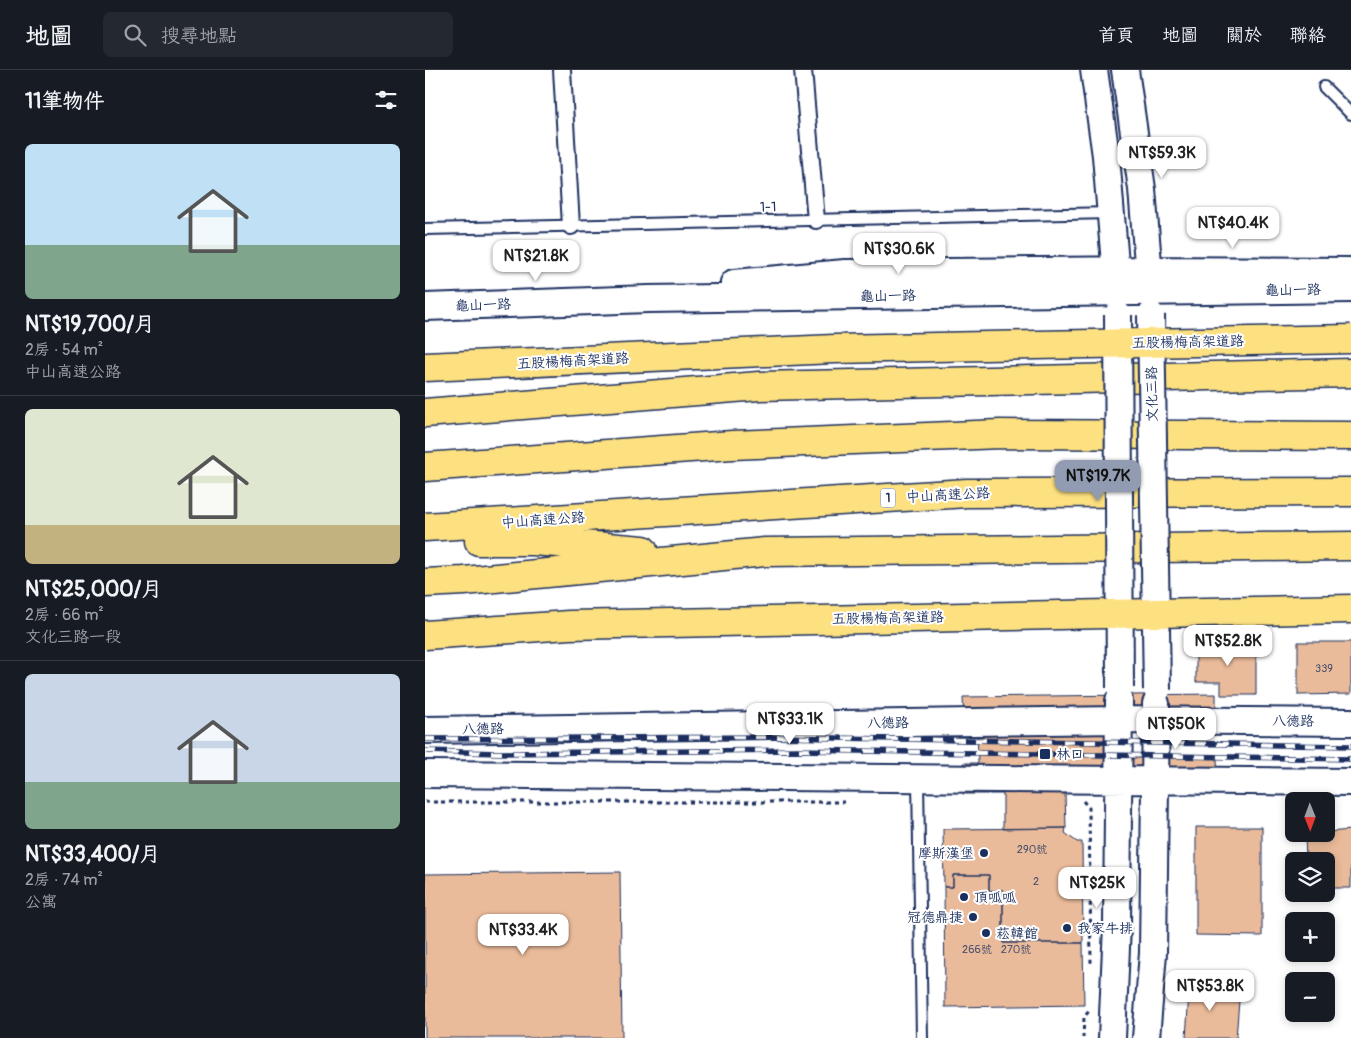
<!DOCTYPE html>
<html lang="zh-TW">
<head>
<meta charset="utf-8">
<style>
  body { margin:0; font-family:Pangolin,"LXGW WenKai TC",sans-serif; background:#242831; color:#f1f3f6; height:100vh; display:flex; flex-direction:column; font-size:19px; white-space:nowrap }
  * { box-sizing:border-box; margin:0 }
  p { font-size:16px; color:#9ea1a6 }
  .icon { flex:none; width:28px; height:28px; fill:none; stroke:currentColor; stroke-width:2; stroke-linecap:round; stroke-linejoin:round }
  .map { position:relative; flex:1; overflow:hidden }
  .panel { display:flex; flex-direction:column; background:#171b24; width:425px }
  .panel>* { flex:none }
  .needle { width:32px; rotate:179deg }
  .buttons { position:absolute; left:860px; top:722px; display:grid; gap:10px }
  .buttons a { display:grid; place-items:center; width:50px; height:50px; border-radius:8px; background:#171b24; box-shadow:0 2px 8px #0003; font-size:25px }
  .price { position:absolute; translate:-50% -42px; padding:0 11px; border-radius:10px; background:#fff; color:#222; font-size:16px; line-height:32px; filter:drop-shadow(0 1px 2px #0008) }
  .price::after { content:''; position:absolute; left:50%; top:30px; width:15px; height:11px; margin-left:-8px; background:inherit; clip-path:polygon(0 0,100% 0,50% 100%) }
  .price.active { background:#919bb2; color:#111 }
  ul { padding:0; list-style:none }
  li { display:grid; align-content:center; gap:10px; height:265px; padding:0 25px }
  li+li { border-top:1px solid #363941 }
  li span { display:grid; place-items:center; height:155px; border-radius:8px; color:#555 }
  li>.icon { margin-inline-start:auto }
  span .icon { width:90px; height:90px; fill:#fffc; stroke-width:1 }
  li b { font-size:21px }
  h2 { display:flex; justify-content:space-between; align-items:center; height:60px; padding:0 25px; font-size:21px }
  header { display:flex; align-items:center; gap:30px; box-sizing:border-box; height:70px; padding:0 25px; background:#171b24; border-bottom:1px solid #363941 }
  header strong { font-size:24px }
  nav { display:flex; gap:28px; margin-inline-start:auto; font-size:18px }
  .search { width:350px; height:45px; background:#242831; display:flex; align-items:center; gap:12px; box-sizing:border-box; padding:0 18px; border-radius:8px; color:#9ea1a6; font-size:19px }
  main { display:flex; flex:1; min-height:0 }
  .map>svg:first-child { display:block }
  .building { fill:#eabb9a; stroke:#1b2f5e }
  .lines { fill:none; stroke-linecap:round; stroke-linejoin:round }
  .service-casing { stroke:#1b2f5e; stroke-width:14 }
  .pedestrian-casing { stroke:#1b2f5e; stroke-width:20 }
  .tertiary-casing { stroke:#1b2f5e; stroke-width:30 }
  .motorway-casing { stroke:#1b2f5e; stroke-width:31 }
  .path { stroke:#1b2f5e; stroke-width:3; stroke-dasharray:4 4; stroke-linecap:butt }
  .service { stroke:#fff; stroke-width:10 }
  .pedestrian { stroke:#fff; stroke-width:16 }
  .tertiary { stroke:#fff; stroke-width:26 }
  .motorway { stroke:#fde080; stroke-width:28 }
  .rail-casing { stroke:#1b2f5e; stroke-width:5.5 }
  .rail { stroke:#fff; stroke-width:4; stroke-dasharray:11; stroke-linecap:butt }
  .tertiary-bridge-casing { stroke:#1b2f5e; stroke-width:30; stroke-linecap:butt }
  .motorway-bridge-casing { stroke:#1b2f5e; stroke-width:31; stroke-linecap:butt }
  .tertiary-bridge { stroke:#fff; stroke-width:26 }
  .motorway-bridge { stroke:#fde080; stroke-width:28 }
  .poi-dot { fill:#1b2f5e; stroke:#fff; stroke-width:2 }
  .labels { text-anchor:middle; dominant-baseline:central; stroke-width:4; stroke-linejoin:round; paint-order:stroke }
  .number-label { font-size:11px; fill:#4f526d }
  .shield { fill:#fff; stroke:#5f6d8e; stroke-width:1 }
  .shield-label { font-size:12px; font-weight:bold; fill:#1b2f5e }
  .street-label { font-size:14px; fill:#1b2f5e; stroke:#fff }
  .poi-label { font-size:14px; fill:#1b2f5e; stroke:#fff; text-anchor:start }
</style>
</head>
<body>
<header>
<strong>地圖</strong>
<div class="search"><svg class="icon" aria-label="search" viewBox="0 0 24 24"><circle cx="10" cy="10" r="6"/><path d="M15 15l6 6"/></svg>搜尋地點</div>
<nav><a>首頁</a><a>地圖</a><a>關於</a><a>聯絡</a></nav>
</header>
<main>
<section class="panel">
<h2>11筆物件<svg class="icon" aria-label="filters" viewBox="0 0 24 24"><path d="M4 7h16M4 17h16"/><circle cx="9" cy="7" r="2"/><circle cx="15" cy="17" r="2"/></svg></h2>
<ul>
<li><span style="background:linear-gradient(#bfe0f5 65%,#7fa58c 0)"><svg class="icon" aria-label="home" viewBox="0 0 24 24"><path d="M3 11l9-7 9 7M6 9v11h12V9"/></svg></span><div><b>NT$19,700/月</b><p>2房 · 54 m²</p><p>中山高速公路</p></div></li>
<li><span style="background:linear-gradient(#dfe7d0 75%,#c2b280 0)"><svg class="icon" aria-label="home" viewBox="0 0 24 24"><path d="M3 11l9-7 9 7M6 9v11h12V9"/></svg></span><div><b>NT$25,000/月</b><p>2房 · 66 m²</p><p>文化三路一段</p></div></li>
<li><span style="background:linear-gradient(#c9d6e8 70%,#7fa58c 0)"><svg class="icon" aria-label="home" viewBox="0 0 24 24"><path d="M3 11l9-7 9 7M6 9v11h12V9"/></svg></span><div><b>NT$33,400/月</b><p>2房 · 74 m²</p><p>公寓</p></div></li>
</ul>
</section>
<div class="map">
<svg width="926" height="968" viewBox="0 0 926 968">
  <rect width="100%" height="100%" fill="#fff"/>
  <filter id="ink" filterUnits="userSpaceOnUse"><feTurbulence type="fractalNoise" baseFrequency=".02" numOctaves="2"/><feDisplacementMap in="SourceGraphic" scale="10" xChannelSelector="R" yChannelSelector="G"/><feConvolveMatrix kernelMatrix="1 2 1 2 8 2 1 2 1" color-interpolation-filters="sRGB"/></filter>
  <g filter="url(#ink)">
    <path class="building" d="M 873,572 L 926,572 L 926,624 L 873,625 Z
      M 771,573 L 831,573 L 831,625 L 796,625 L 796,612 L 771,612 Z
      M 791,624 L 791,659 L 702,660 L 702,688 L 792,687 L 793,721 L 640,723 L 641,758 L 578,759 L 578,724 L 538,724 L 538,693 L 553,693 L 552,655 L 539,655 L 538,627 Z
      M 771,757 L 837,757 L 837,866 L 771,865 Z
      M 641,758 L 640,763 L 652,772 L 657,772 L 658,873 L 578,873 L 578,820 L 564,821 L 564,805 L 528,805 L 528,817 L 519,817 L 518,759 Z
      M 926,760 L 926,818 L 905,818 L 905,797 L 901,797 L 901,791 L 881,791 L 880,764 Z
      M 195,802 L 197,968 L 0,968 L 0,804 Z
      M 528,805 L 564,805 L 564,821 L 578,820 L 578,873 L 658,873 L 659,935 L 520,937 L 519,817 L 528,817 Z
      M 765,908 L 796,911 L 795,930 L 814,931 L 811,968 L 761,968 Z"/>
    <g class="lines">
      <g class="service-casing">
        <path id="service" d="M 899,17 L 926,44
          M 0,159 L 686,143
          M 493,710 L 497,968"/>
      </g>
      <g class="pedestrian-casing">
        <path id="pedestrian" d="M 137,0 L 146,156
          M 378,0 L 391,150"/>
      </g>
      <g class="tertiary-casing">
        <path id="tertiary" d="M 669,0 L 681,86 L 692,218
          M 700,0 L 717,119 L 725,218
          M 309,213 L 420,203 L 724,200 L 926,201
          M 0,237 L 223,229 L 926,219
          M 0,660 L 693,650 L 926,652
          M 0,704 L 926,712
          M 687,968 L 692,855 L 694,631
          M 721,968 L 728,883 L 731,634"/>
      </g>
      <g class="motorway-casing">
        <path id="motorway" d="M 0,343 L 334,316 L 926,303
          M 0,397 L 307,375 L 575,364 L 926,366
          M 0,457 L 542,423 L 926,422
          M 54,471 L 108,471 L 218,480
          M 0,513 L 39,511 L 340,482 L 926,476"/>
      </g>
      <path class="path" d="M 658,731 L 664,738 L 666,894
        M 0,732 L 419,732
        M 658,968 L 659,947 L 665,940"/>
      <use href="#service" class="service"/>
      <use href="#pedestrian" class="pedestrian"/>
      <use href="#tertiary" class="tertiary"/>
      <use href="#motorway" class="motorway"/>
      <g class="rail-casing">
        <path id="rail" d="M 0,669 L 344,667 L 926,676
          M 0,681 L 75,683 L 372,680 L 926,689"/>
      </g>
      <use href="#rail" class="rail"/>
      <g class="tertiary-bridge-casing">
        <path id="tertiary-bridge" d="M 693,245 L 695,618
          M 726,245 L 732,620"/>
      </g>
      <g class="motorway-bridge-casing">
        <path id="motorway-bridge" d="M 0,297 L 409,279 L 926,269
          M 0,565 L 144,555 L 926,539"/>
      </g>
      <use href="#tertiary-bridge" class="tertiary-bridge"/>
      <use href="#motorway-bridge" class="motorway-bridge"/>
    </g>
  </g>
  <g class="poi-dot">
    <rect x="614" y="678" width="12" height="12" rx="2.5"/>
    <circle cx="559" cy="783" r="5"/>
    <circle cx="539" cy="827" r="5"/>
    <circle cx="548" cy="847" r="5"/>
    <circle cx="642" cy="858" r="5"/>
    <circle cx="561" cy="863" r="5"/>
  </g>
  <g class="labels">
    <g class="number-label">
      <text x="899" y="598">339</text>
      <text x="607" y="779">290號</text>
      <text x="611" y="811">2</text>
      <text x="552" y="879">266號</text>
      <text x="591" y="879">270號</text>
    </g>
    <rect class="shield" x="455.5" y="418.5" width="15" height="19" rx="4"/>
    <g class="shield-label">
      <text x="463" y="428">1</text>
    </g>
    <g class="street-label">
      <text transform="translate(343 137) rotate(-1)">1-1</text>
      <text transform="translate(868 220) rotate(-1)">龜山一路</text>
      <text transform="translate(463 226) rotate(-1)">龜山一路</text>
      <text transform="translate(58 235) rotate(-2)">龜山一路</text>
      <text transform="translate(763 272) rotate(-1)">五股楊梅高架道路</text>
      <text transform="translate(148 291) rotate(-3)">五股楊梅高架道路</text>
      <text transform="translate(727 324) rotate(-91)">文化三路</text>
      <text transform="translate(523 425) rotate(-3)">中山高速公路</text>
      <text transform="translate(118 450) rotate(-4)">中山高速公路</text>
      <text transform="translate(463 548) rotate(-1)">五股楊梅高架道路</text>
      <text transform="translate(868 651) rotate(1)">八德路</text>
      <text transform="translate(463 653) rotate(-1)">八德路</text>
      <text transform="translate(58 659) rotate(-1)">八德路</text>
    </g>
    <g class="poi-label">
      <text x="631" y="684">林口</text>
      <text x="549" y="783" text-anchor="end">摩斯漢堡</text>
      <text x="549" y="827">頂呱呱</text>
      <text x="538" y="847" text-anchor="end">冠德鼎捷</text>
      <text x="652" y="858">我家牛排</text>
      <text x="571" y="863">菘韓館</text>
    </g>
  </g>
</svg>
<div class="buttons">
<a><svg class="needle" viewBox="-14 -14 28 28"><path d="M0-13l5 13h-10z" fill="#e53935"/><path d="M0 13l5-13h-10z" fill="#9ea1a6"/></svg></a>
<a><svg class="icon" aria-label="layers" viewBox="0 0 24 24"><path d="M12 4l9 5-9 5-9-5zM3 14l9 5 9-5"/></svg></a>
<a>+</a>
<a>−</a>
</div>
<b class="price" style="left:737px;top:109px">NT$59.3K</b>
<b class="price" style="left:808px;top:179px">NT$40.4K</b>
<b class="price" style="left:474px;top:205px">NT$30.6K</b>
<b class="price" style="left:111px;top:212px">NT$21.8K</b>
<b class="price active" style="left:673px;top:432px">NT$19.7K</b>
<b class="price" style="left:803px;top:597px">NT$52.8K</b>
<b class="price" style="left:365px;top:675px">NT$33.1K</b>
<b class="price" style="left:751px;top:680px">NT$50K</b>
<b class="price" style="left:672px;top:839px">NT$25K</b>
<b class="price" style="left:98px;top:886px">NT$33.4K</b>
<b class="price" style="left:785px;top:942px">NT$53.8K</b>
</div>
</main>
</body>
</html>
